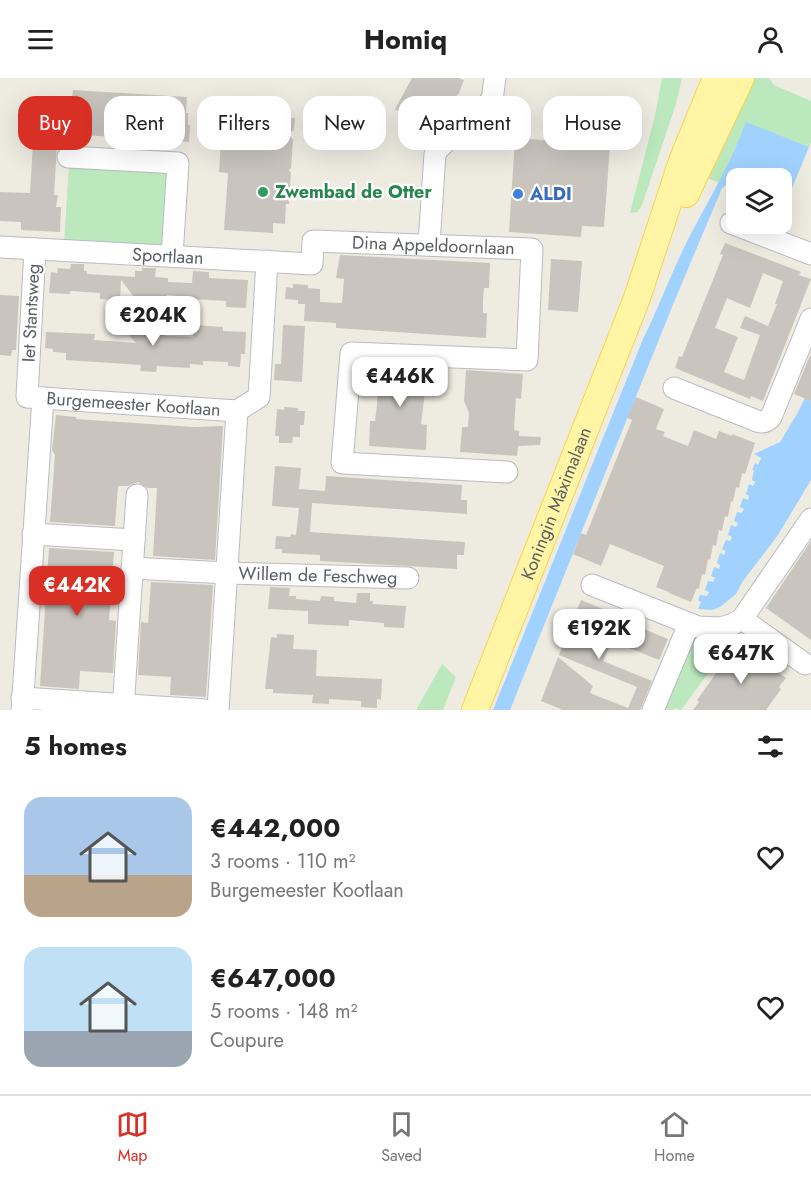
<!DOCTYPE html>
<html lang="en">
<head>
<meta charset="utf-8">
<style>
  body { margin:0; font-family:Jost,sans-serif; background:#f6f6f6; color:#222; height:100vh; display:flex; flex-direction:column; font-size:22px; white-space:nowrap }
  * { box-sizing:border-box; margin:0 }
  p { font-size:20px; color:#767676 }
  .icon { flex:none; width:33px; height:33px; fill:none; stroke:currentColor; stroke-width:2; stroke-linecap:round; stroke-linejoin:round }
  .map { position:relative; height:632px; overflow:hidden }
  .side { display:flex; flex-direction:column; background:#fff; flex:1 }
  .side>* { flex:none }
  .guide { position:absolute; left:18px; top:18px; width:776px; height:54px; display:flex; gap:12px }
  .buttons { position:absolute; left:726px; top:90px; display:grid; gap:12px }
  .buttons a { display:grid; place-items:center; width:66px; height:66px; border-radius:12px; background:#fff; box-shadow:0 6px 24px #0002; font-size:30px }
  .price { position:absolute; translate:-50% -51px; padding:0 14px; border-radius:12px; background:#fff; color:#222; font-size:20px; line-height:39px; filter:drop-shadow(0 2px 3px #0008) }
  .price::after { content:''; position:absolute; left:50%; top:36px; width:18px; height:14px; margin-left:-9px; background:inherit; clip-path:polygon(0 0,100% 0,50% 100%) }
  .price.on { background:#d93025; color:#fff }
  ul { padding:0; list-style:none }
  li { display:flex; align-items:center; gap:18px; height:150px; padding:0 24px }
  li span { display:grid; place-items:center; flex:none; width:168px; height:120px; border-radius:18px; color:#555 }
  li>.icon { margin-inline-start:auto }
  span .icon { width:72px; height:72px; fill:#fffc; stroke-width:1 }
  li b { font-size:26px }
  h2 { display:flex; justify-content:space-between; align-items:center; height:72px; padding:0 24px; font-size:26px }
  .tag { padding:0 21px; border-radius:18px; background:#fff; box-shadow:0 6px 24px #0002; font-size:21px; line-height:54px }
  .tag.on { background:#d93025; color:#fff }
  header { display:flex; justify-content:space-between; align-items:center; height:78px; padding:0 24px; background:#fff; font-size:27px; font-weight:700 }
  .menu { display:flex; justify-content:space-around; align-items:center; height:84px; border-top:2px solid #e0e0e0; background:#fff; font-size:16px; color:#767676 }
  .menu a { display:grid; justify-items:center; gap:3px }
  .menu .on { color:#d93025 }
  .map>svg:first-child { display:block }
  .green { fill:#bbe8bd }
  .water { fill:#a0d1ff }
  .building { fill:#c9c5be; fill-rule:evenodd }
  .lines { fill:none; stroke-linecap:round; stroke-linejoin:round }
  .minor-casing { stroke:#b9bbc1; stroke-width:23 }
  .major-casing { stroke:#fcd34c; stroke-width:28 }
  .minor { stroke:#fff; stroke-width:21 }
  .major { stroke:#fff5a5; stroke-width:26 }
  .leisure-dot { fill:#2e9e5b; stroke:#fff; stroke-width:2 }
  .shop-dot { fill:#3f7fe0; stroke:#fff; stroke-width:2 }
  .labels { text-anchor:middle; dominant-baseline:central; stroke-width:4.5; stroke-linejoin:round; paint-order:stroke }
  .leisure-label { font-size:18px; font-weight:bold; fill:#27864d; stroke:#fff; text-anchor:start }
  .shop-label { font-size:18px; font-weight:bold; fill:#366cbe; stroke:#fff; text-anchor:start }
  .street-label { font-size:18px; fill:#5a5d63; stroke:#fff }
</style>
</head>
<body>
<header><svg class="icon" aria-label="menu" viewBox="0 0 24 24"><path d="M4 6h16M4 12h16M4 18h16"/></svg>Homiq<svg class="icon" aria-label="person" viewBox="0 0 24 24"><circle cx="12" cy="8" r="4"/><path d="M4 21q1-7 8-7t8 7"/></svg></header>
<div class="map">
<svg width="811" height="632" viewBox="0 0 811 632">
  <rect width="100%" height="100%" fill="#eeece1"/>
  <path class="green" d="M 662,0 L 682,0 L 676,26 L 642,127 L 638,134 L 630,135 L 655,37 Z
    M 754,0 L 769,0 L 774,7 L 811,23 L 811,64 L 809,69 L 746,45 L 735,75 L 720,105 L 704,99 Z
    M 69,86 L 169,92 L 163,172 L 64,166 Z
    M 698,554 L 727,554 L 734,560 L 681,632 L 675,630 L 673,632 L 660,632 L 689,562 Z
    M 442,586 L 456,599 L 443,632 L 416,632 Z"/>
  <path class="water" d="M 746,44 L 809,69 L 792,110 L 782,106 L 782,100 L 766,100 L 748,94 L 722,110 L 672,229 L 510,632 L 493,632 L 643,261 C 661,225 674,187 693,152 C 712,116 732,83 746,44 Z
    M 805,320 L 811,323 L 811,402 L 778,457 L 743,503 L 736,516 L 720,529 L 712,532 L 698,531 L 701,524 L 698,522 L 700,517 L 707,518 L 709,514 L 705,512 L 708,503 L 713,504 L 715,500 L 711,498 L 714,489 L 719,491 L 720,487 L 717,485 L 720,475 L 724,477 L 726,473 L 722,471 L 726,462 L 730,463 L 732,459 L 728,457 L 731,447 L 736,449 L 738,445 L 734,443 L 737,434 L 742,435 L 744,431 L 740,429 L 743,420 L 748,422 L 749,418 L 746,416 L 749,406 L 753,408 L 755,404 L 752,402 L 754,392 L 752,392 L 755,385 L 758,387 L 761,380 L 754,376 L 780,364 L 797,336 Z"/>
  <path class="building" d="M 412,0 L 458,0 L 464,2 L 459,15 L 441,34 L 424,43 L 398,48 L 403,37 L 395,31 Z
    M 73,12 L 187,19 L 186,35 L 188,35 L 188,47 L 190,47 L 189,64 L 68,56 Z
    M 230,24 L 265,27 L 264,38 L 295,40 L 294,52 L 288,56 L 293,62 L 291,90 L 289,92 L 291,95 L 289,126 L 286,126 L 285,146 L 273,145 L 273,155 L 224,152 L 228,95 L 219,94 L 221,63 L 228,64 Z
    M 515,60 L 610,67 L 604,149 L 582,148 L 581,159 L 509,154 Z
    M 33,66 L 57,67 L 54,117 L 58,117 L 56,129 L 61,129 L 60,154 L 21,152 L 21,144 L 0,143 L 0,114 L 30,115 Z
    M 725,165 L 801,194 L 799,197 L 811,201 L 763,323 L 751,318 L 750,321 L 675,290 L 679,278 L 682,279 L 694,249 L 723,177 L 720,176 ZM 763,195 L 783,203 L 775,226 L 777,226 L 768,248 L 745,238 L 740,250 L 760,257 L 744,302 L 724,294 L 738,259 L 715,250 L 727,220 L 750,230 Z
    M 340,177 L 490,185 L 489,210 L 484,210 L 483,222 L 483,235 L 487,235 L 486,260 L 336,250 L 336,245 L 304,243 L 305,226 L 298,226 L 298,222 L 285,221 L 286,209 L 293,210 L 293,206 L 308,207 L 308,210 L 320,211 L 320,224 L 342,225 L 344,201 L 336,200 Z
    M 551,181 L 582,183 L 578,234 L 548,232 Z
    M 71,186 L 84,186 L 84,193 L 87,193 L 87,196 L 135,199 L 135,193 L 142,193 L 142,190 L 156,190 L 155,199 L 168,200 L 168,204 L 192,205 L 193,193 L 209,194 L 209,200 L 248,202 L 246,230 L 226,229 L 226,223 L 191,221 L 191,219 L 167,217 L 166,224 L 135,220 L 121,202 L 120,222 L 100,221 L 100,215 L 70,213 L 70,216 L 49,215 L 51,194 L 57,195 L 58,190 L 70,191 Z
    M 0,217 L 19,218 L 16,272 L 12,272 L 11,278 L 0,277 Z
    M 114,240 L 143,242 L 143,253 L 161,246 L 166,258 L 193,259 L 193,247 L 223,249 L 223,253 L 246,254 L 245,276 L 241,276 L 240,289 L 228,288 L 228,284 L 203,283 L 203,287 L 190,286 L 190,290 L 157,288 L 156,294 L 140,293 L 141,287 L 66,282 L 66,275 L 53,274 L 53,271 L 45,270 L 46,254 L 95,256 L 94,262 L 136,265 Z
    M 283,247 L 305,248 L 302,304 L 274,302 L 275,286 L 281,286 Z
    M 811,275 L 811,323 L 794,316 Z
    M 374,289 L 431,291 L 429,315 L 425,314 L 421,346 L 427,347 L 426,372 L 369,368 L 370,343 L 375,343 L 377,327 L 378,311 L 373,311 Z
    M 466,292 L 523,296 L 521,321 L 516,320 L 514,352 L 519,353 L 519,358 L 541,359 L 540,367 L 518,368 L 517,378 L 460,374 L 462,349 L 468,349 L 469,335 L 464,323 Z
    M 636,319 L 664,331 L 656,351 L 665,354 L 663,358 L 688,368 L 694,352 L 716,361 L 719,353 L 732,358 L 732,356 L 755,365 L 745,396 L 742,395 L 739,410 L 736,409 L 733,424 L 731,423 L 728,439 L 725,438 L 722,453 L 719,452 L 716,468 L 713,467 L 710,482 L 708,481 L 705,497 L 702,496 L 699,511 L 697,510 L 691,524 L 669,515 L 669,514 L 656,509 L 664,488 L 610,466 L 601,488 L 573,476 L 581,455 L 586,457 L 632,342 L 627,340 Z
    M 284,329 L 298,330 L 298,333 L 305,333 L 304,347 L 300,347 L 300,359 L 293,359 L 292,365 L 279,365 L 279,358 L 275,358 L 277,331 L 284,332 Z
    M 56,337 L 76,339 L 76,341 L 194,349 L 223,348 L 215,482 L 153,478 L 157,410 L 147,410 L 138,404 L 128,408 L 118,408 L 115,448 L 50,444 L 55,377 L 52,372 Z
    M 275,388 L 301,390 L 299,411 L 325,413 L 326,398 L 462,407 L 461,422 L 467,422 L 467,436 L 312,425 L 310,454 L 465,464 L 464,477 L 457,477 L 457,491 L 320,483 L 320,477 L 282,475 L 282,471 L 275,471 L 276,458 L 290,459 L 291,456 L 296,457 L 299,430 L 272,428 Z
    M 811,463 L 811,562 L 766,530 Z
    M 49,470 L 114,474 L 109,542 L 116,543 L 113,595 L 80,593 L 79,611 L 40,608 Z
    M 151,504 L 213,507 L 206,619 L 170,617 L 171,599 L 138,597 L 141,544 L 148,545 Z
    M 270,509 L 290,510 L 289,518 L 296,518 L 296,521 L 320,523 L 321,518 L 334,519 L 334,523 L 356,525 L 357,515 L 370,515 L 370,523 L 373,523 L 373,526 L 406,528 L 404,550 L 384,549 L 384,545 L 349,542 L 349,548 L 308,546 L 308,533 L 268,531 Z
    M 581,522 L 618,537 L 617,540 L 668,561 L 659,582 L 612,563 L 603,583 L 652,603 L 640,632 L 563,632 L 541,623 L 558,579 L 593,608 L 590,615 L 628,630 L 637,609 L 559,577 Z
    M 277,556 L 294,557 L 293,571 L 317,572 L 316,598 L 382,601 L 381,622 L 377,621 L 377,630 L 361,629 L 361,623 L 329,621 L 329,626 L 312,625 L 313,617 L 273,615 L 273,611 L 265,611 L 271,559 L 277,560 Z
    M 740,567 L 786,600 L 779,609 L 781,611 L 766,632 L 693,632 L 699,624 L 697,622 L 707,608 L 731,574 L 733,576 Z"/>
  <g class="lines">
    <g class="minor-casing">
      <g id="minor">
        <path d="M 68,79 L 178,85 L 172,178"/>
        <path d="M 731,145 L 811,176"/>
        <path d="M 429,166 L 435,76 L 439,70 L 492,22 L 495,0"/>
        <path id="s1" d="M 0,169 L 312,186 L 313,163 L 532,171 L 527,282 L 351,275 L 342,385 L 507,394"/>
        <path id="s2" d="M 35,171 L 27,319 L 237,333"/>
        <path d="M 674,310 L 757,343 C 763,345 767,344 771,339 L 811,241"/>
        <path d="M 237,333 L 259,319 L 267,183"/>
        <path d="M 33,456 L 134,462"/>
        <path id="s3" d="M 132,490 L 227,495 L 408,500"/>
        <path d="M 592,507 L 698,549 L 720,550 L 731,547 L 742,541 L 811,441"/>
        <path d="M 742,541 L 805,586"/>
        <path d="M 22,620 L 205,632"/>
        <path d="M 22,632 L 43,320"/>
        <path d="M 123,632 L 137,417"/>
        <path d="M 218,632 L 237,333"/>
        <path d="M 653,632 L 689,546"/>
      </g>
    </g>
    <g class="major-casing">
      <g id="major">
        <path d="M 686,116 L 741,0"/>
        <path id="s4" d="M 475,632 L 637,220 L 682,83 L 716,0"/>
      </g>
    </g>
    <use href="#minor" class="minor"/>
    <use href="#major" class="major"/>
  </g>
  <circle class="leisure-dot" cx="263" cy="114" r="6"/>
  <circle class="shop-dot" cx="518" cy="116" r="6"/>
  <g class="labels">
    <g class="leisure-label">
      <text x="275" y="114">Zwembad de Otter</text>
    </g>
    <g class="shop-label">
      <text x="530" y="116">ALDI</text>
    </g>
    <g class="street-label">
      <text stroke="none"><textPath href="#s1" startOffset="456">Dina Appeldoornlaan</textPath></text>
      <text stroke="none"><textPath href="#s1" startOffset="168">Sportlaan</textPath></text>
      <text transform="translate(31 235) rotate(-87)">Iet Stantsweg</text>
      <text stroke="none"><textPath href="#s2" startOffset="255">Burgemeester Kootlaan</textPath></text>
      <text stroke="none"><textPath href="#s4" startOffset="222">Koningin Máximalaan</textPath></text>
      <text stroke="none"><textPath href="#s3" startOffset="186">Willem de Feschweg</textPath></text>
    </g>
  </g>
</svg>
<div class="buttons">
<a><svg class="icon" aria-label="layers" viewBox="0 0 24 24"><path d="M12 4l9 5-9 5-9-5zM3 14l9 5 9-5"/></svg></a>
</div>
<b class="price" style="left:153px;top:269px">€204K</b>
<b class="price" style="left:400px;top:330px">€446K</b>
<b class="price on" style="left:77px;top:539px">€442K</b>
<b class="price" style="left:599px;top:582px">€192K</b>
<b class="price" style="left:741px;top:607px">€647K</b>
<div class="guide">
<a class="tag on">Buy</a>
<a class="tag">Rent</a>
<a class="tag">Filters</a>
<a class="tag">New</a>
<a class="tag">Apartment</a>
<a class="tag">House</a>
</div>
</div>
<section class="side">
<h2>5 homes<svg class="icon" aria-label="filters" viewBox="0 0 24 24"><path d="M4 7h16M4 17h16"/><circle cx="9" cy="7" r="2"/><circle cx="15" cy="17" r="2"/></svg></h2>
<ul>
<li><span style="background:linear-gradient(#a9c7e8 65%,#b9a48a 0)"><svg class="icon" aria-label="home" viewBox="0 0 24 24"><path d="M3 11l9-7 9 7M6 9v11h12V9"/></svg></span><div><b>€442,000</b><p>3 rooms · 110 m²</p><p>Burgemeester Kootlaan</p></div><svg class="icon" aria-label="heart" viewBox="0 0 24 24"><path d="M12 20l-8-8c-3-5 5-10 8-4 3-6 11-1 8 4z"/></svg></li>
<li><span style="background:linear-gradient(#bfe0f5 70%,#9aa5b1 0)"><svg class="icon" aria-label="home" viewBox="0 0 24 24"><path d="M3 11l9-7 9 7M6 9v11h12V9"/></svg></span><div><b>€647,000</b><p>5 rooms · 148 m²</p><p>Coupure</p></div><svg class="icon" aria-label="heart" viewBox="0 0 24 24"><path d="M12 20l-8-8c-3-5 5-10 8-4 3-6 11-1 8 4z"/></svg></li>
</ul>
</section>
<nav class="menu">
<a class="on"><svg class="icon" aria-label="map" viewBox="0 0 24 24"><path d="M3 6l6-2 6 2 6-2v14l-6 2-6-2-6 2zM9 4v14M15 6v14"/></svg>Map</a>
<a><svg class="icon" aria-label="saved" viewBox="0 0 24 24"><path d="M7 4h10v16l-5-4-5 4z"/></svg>Saved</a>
<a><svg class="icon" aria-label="home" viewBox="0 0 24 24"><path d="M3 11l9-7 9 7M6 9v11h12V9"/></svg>Home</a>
</nav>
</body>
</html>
